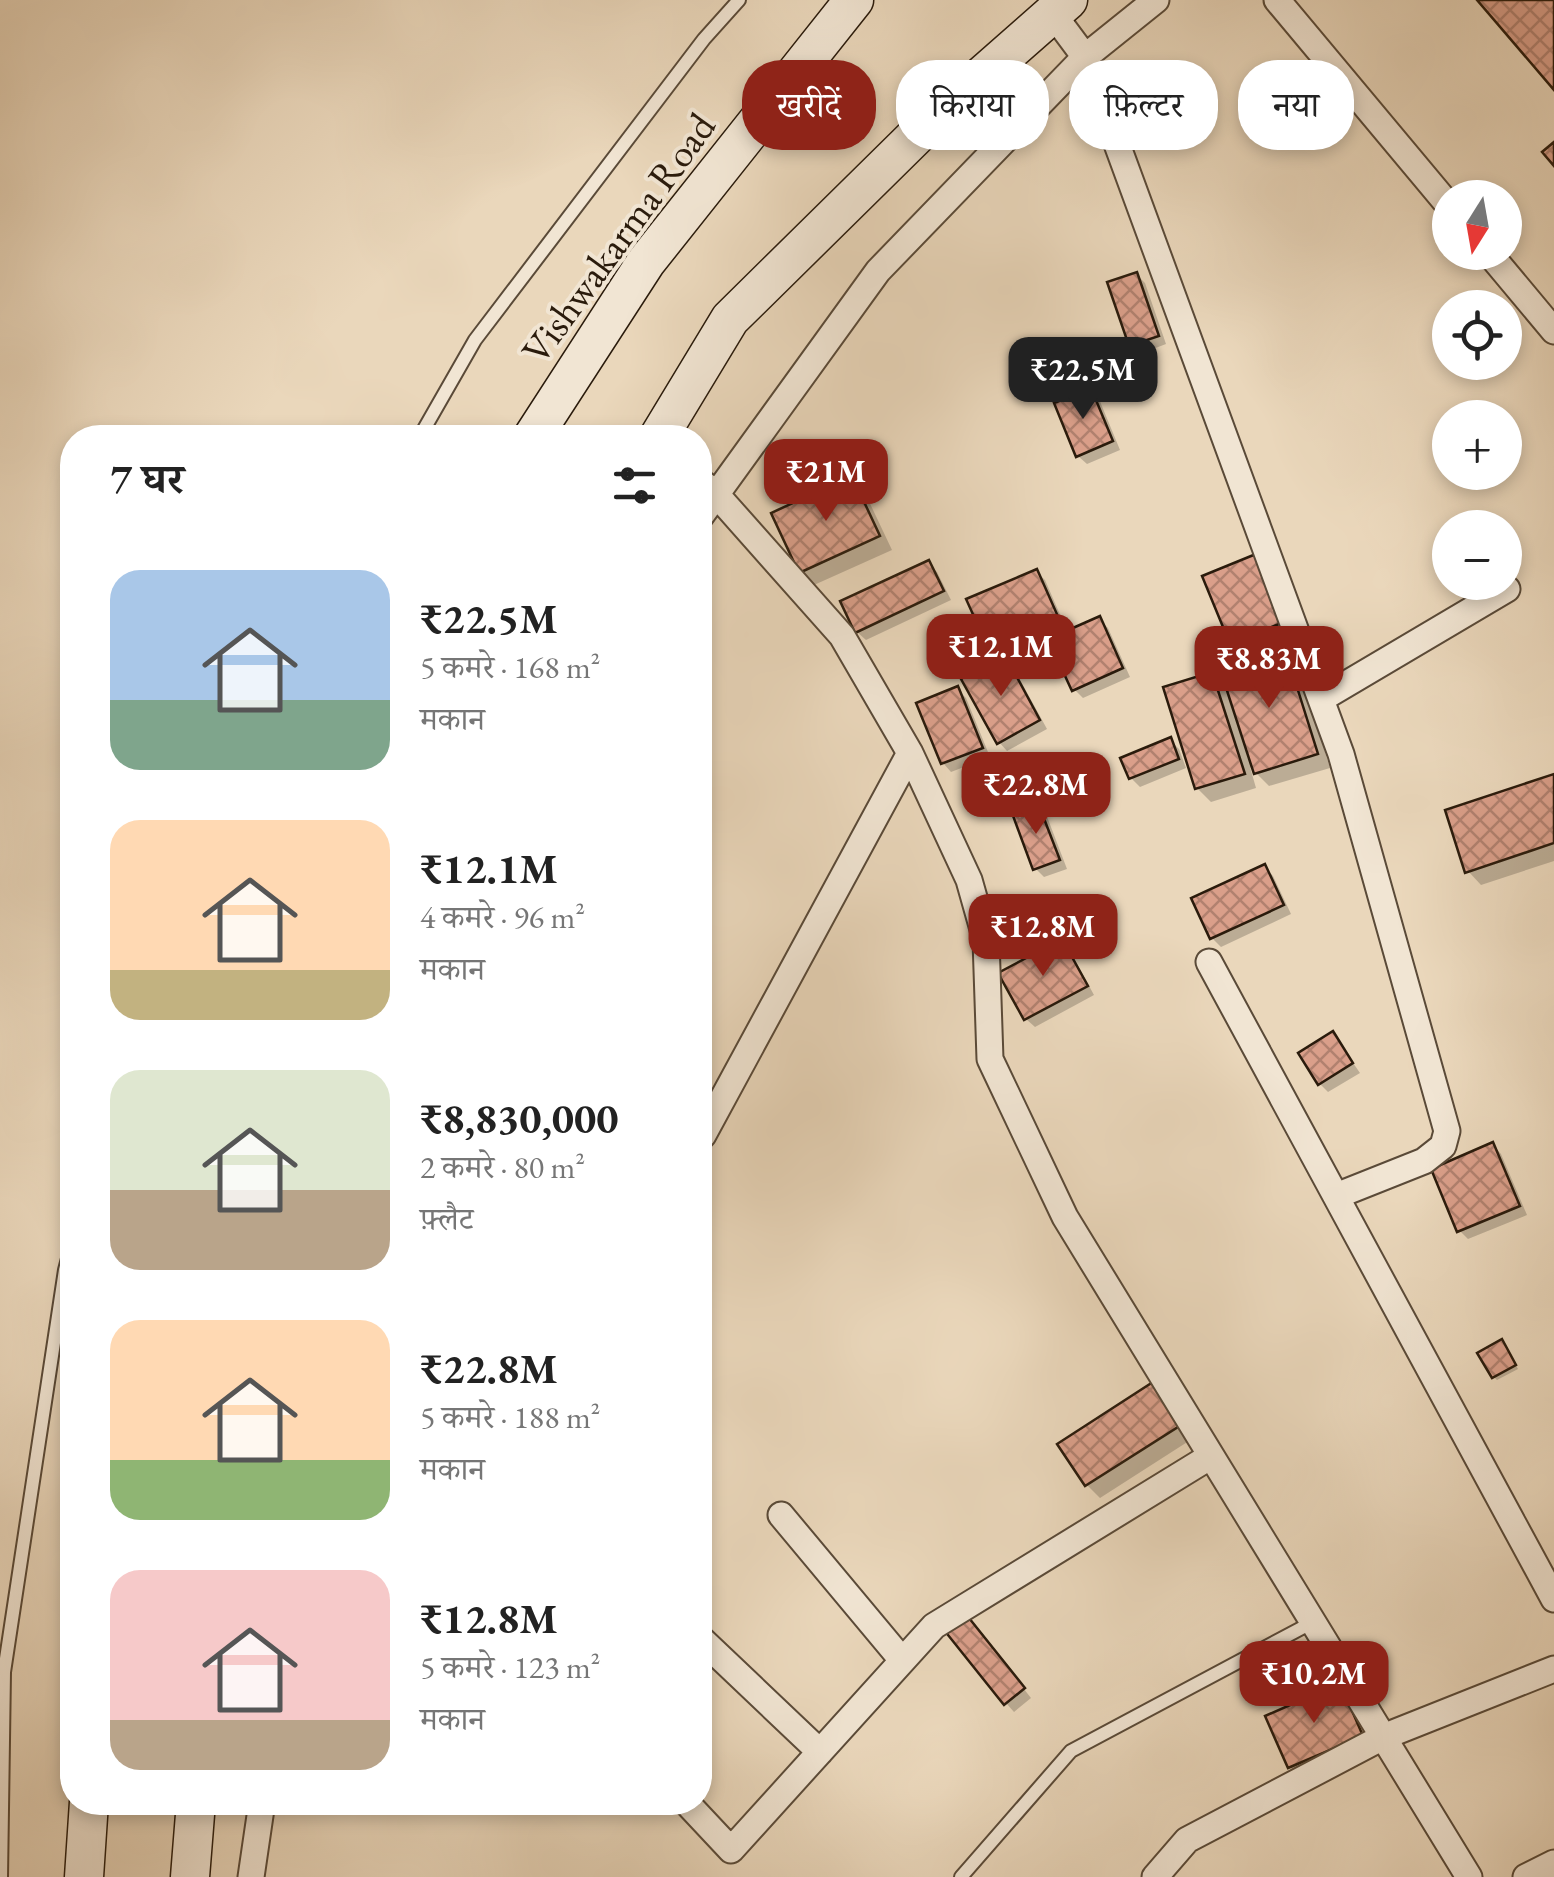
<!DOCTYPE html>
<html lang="hi">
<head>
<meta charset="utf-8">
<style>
  body { margin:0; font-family:"EB Garamond","Noto Serif Devanagari",serif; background:#f6f6f6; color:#222; height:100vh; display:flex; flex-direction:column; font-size:38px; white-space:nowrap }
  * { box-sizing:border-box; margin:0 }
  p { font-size:32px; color:#767676 }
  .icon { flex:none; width:55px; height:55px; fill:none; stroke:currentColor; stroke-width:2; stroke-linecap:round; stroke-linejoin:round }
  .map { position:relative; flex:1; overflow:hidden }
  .details { position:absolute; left:60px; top:425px; width:652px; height:1390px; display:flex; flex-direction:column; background:#fff; border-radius:40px; box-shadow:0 5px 15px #0003 }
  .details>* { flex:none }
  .hud { position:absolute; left:742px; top:60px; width:660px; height:90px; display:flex; gap:20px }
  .needle { width:65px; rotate:191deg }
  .controls { position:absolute; left:1432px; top:180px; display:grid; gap:20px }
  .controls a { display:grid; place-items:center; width:90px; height:90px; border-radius:50%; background:#fff; box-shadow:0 5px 15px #0003; font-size:50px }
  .price { position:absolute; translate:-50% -85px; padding:0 22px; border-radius:20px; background:#8f2418; color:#fff; font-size:32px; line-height:65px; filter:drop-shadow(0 2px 5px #0008) }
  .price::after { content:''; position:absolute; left:50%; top:60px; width:30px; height:22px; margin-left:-15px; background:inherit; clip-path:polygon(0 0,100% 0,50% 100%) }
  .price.current { background:#222; color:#fff }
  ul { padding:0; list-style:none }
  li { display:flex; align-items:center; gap:30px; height:250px; padding:0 50px }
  li span { display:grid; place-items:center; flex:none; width:280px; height:200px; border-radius:30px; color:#555 }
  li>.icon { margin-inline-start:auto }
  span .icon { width:120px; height:120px; fill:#fffc; stroke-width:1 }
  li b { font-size:42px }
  h2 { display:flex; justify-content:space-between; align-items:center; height:120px; padding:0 50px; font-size:42px }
  .pill { padding:0 35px; border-radius:40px; background:#fff; box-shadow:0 5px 15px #0003; font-size:35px; line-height:90px }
  .pill.current { background:#8f2418; color:#fff }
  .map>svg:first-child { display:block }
  .shadow { fill:#0003 }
  .building { fill:url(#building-cross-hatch); stroke:#2a1b0c; stroke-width:2.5 }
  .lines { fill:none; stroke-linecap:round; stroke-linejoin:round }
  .service-casing { stroke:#5a4a38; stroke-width:16 }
  .minor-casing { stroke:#5a4a38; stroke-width:29 }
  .secondary-casing { stroke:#2a1b0c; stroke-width:41 }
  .service { stroke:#f1e5d3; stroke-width:12 }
  .minor { stroke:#f1e5d3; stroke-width:25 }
  .secondary { stroke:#f1e5d3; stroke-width:38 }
  .labels { text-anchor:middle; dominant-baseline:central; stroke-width:8; stroke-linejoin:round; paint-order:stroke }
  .street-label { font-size:40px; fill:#2a1b0c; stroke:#f1e5d3 }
</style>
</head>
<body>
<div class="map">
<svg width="1554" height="1877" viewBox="0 0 1554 1877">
  <defs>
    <pattern id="building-cross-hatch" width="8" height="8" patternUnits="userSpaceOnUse" patternTransform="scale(2.5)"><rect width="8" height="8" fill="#da9f8a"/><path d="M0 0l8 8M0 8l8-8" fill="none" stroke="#b1816f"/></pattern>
  </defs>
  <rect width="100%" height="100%" fill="#ead7bb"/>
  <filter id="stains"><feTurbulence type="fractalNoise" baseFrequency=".002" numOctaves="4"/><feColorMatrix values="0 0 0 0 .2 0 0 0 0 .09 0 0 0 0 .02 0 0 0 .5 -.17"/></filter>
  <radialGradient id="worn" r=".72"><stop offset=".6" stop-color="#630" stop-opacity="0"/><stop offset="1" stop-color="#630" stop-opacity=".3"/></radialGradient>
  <path class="shadow" d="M 1136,274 L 1145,283 L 1166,344 L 1140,354 L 1131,345 Z
    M 1090,391 L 1099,399 L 1120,450 L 1087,464 L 1078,456 Z
    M 852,479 L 865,493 L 892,550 L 814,585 L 801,572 Z
    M 1256,557 L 1291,630 L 1241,651 L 1232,642 Z
    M 928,563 L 937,572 L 951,600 L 866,640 L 857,632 Z
    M 1036,572 L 1045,580 L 1068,633 L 1099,619 L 1108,628 L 1130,677 L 1083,698 L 1074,689 L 1050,637 L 1004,658 L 1013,667 L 1047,729 L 1007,751 L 999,742 L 1001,660 L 992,650 Z
    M 1284,651 L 1298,665 L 1330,768 L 1269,786 L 1250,767 L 1256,788 L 1211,802 L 1197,788 L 1212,675 L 1231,694 Z
    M 957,689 L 966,698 L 990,757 L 951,772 L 943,763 Z
    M 1170,740 L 1179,749 L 1186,768 L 1140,787 L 1131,778 Z
    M 1554,777 L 1554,861 L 1481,885 L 1468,871 Z
    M 1038,806 L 1046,814 L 1067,869 L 1044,877 L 1036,869 Z
    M 1264,867 L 1273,876 L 1291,914 L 1221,947 L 1212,938 Z
    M 1062,942 L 1070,951 L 1094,995 L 1035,1027 L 1026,1019 Z
    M 1333,1034 L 1360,1073 L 1328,1092 L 1320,1084 Z
    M 1493,1145 L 1501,1154 L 1527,1215 L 1468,1239 L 1459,1230 Z
    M 1505,1346 L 1518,1369 L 1497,1380 L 1494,1377 Z
    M 1153,1385 L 1192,1439 L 1100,1498 L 1087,1485 L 1061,1444 Z
    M 973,1625 L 1031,1698 L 1014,1712 L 1006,1703 Z
    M 1348,1695 L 1370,1745 L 1299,1776 L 1290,1767 Z"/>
  <path class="building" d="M 1477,0 L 1554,0 L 1554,90 Z
    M 1554,142 L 1554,166 L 1542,152 Z
    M 1137,272 L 1159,336 L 1129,346 L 1107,282 Z
    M 1091,388 L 1113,441 L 1076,457 L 1054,403 Z
    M 852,476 L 880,536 L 799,573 L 771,513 Z
    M 1256,554 L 1284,622 L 1230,644 L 1202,576 Z
    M 929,560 L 944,591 L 855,633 L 840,601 Z
    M 1037,569 L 1060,621 L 990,652 L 966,599 Z
    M 1100,616 L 1123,668 L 1072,691 L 1048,639 Z
    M 1285,649 L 1318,754 L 1254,774 L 1220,669 Z
    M 1005,655 L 1040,720 L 997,744 L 961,679 Z
    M 1212,672 L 1245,774 L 1195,789 L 1163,687 Z
    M 958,686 L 983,748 L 941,764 L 916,703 Z
    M 1171,737 L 1179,759 L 1129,779 L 1120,758 Z
    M 1554,774 L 1554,843 L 1465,873 L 1445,810 Z
    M 1038,803 L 1060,860 L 1033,870 L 1012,813 Z
    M 1265,864 L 1284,905 L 1210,939 L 1191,898 Z
    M 1062,939 L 1088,986 L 1024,1020 L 998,973 Z
    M 1333,1031 L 1353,1063 L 1318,1085 L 1298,1053 Z
    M 1493,1142 L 1520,1206 L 1457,1232 L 1431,1169 Z
    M 1502,1339 L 1516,1365 L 1492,1378 L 1477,1353 Z
    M 1153,1382 L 1181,1425 L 1085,1486 L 1057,1444 Z
    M 965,1613 L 1025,1688 L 1004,1705 L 944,1630 Z
    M 1340,1683 L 1363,1736 L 1288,1768 L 1265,1716 Z"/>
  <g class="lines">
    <g class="service-casing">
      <path id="service" d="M 419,438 L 475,340 L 704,39 L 739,0
        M 1,1877 L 4,1672 L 65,1270 L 72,1243
        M 961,1877 L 1071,1751 L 1313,1622"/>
    </g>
    <g class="minor-casing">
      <path id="minor" d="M 1277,0 L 1450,207
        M 1053,14 L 1085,57 L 1341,754 L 1447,1131 L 1443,1146 L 1424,1161 L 1336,1196
        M 1488,252 L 1554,331
        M 700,481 L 716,494 L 842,636 L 910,753 L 969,880 L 986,940 L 990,1059 L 1065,1217 L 1469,1877
        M 700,517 L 878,271 L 1085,57 L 1156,0
        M 1321,699 L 1507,589
        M 1209,962 L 1554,1599
        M 703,1135 L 910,753
        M 781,1515 L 902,1660
        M 700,1638 L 820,1752
        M 686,1802 L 731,1850 L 934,1626 L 1211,1456
        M 251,1877 L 262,1802
        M 1155,1877 L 1187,1840 L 1383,1737 L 1554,1669
        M 1526,1877 L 1554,1863"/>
    </g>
    <g class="secondary-casing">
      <path id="secondary" d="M 532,438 L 646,262 L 854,0
        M 658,438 L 730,319 L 934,118 L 1068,0
        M 84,1877 L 89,1802
        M 190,1877 L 196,1802"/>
    </g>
    <use href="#service" class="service"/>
    <use href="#minor" class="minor"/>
    <use href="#secondary" class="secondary"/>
  </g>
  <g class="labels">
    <g class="street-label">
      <text transform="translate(618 238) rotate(-54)">Vishwakarma Road</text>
    </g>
  </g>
  <rect width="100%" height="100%" filter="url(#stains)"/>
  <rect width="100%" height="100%" fill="url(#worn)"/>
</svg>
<div class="controls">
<a><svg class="needle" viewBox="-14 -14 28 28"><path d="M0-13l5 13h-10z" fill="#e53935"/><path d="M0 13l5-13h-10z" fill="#767676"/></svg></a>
<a><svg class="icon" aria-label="locate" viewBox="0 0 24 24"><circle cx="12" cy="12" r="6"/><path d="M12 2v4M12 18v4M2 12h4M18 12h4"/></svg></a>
<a>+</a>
<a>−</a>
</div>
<b class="price current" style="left:1083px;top:422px">₹22.5M</b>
<b class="price" style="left:826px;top:524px">₹21M</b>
<b class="price" style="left:1001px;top:699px">₹12.1M</b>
<b class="price" style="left:1269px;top:711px">₹8.83M</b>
<b class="price" style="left:1036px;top:837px">₹22.8M</b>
<b class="price" style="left:1043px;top:979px">₹12.8M</b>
<b class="price" style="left:1314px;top:1726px">₹10.2M</b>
<div class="hud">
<a class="pill current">खरीदें</a>
<a class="pill">किराया</a>
<a class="pill">फ़िल्टर</a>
<a class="pill">नया</a>
</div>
<section class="details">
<h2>7 घर<svg class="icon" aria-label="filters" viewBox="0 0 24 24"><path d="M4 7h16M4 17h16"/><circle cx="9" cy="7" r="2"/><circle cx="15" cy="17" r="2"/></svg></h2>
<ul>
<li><span style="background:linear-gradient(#a9c7e8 65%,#7fa58c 0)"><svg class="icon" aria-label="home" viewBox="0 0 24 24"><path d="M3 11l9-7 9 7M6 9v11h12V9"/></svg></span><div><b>₹22.5M</b><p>5 कमरे · 168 m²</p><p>मकान</p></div></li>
<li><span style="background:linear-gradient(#ffd9b3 75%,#c2b280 0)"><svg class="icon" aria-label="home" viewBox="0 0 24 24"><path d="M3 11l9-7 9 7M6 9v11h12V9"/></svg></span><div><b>₹12.1M</b><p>4 कमरे · 96 m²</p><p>मकान</p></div></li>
<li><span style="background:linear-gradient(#dfe7d0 60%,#b9a48a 0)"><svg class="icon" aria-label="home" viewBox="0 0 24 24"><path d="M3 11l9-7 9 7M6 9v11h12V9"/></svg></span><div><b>₹8,830,000</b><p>2 कमरे · 80 m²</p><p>फ़्लैट</p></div></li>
<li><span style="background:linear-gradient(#ffd9b3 70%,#8fb573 0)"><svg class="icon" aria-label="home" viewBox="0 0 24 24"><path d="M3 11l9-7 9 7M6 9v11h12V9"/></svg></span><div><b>₹22.8M</b><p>5 कमरे · 188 m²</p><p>मकान</p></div></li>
<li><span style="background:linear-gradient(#f6c9c9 75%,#b9a48a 0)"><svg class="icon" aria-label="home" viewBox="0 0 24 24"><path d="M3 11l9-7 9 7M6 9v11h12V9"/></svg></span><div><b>₹12.8M</b><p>5 कमरे · 123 m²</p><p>मकान</p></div></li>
</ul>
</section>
</div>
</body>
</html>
